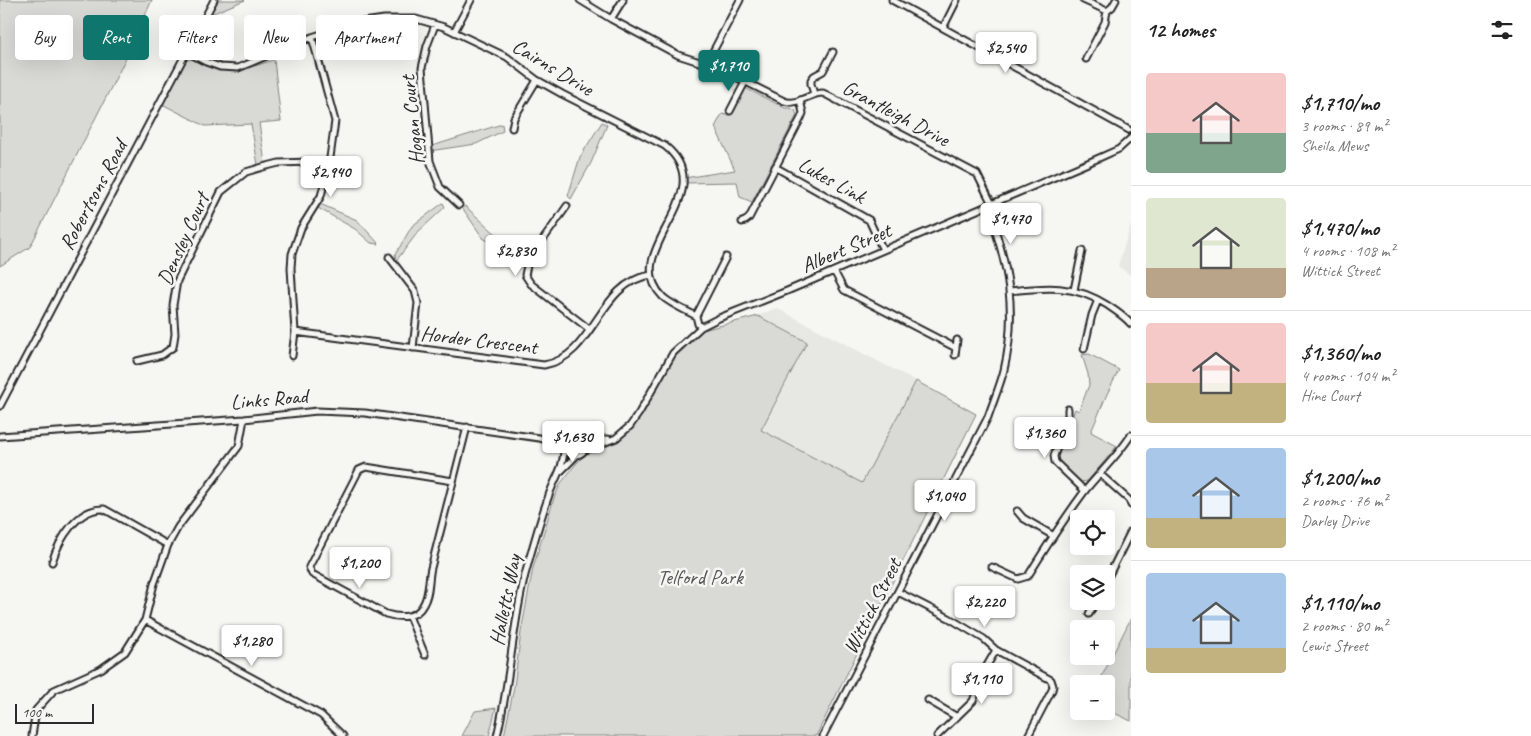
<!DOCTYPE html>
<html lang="en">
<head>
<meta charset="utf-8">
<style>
  body { margin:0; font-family:Caveat,sans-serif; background:#f6f6f6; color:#222; height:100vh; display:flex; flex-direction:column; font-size:19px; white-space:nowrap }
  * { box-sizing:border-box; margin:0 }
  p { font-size:16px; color:#767676 }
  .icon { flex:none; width:28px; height:28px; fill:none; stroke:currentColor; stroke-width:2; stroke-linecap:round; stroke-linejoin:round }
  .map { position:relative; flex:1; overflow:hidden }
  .details { display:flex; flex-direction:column; background:#fff; width:400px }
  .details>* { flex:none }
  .top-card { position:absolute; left:15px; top:15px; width:475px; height:45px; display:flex; gap:10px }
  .controls { position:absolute; left:1070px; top:510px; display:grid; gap:10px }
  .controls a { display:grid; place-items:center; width:45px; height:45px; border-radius:5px; background:#fff; box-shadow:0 5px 20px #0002; font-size:25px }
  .scale { position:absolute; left:15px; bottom:12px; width:79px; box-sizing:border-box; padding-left:5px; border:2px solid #2b2b2b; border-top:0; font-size:14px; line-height:18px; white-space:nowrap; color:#2b2b2b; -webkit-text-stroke:4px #f6f6f2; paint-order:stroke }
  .price { position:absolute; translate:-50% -42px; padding:0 11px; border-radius:5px; background:#fff; color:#222; font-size:16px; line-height:32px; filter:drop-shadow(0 1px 2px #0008) }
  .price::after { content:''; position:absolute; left:50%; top:30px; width:15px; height:11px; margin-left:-8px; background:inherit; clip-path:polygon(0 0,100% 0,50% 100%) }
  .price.on { background:#0f766e; color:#fff }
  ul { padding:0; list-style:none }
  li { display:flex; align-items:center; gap:15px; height:125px; padding:0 15px }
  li+li { border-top:1px solid #e0e0e0 }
  li span { display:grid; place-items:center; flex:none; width:140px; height:100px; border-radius:5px; color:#555 }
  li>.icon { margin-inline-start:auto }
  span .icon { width:60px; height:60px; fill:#fffc; stroke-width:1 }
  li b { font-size:21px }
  h2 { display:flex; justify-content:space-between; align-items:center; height:60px; padding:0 15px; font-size:21px }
  .chip { padding:0 18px; border-radius:5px; background:#fff; box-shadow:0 5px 20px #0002; font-size:18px; line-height:45px }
  .chip.on { background:#0f766e; color:#fff }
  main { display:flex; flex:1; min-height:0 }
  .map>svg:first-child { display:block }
  .built { fill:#e7e7e3 }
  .green { fill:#d9d9d5; stroke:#828280 }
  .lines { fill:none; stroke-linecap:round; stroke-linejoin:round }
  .minor-casing { stroke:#2b2b2b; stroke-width:9 }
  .minor { stroke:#f6f6f2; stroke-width:5 }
  .labels { text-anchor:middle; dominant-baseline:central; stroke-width:5; stroke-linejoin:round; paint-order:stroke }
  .street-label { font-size:21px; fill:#2b2b2b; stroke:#f6f6f2 }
  .park-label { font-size:21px; fill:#565656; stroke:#f6f6f2 }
</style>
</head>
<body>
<main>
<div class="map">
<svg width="1131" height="736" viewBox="0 0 1131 736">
  <rect width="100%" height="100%" fill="#f6f6f2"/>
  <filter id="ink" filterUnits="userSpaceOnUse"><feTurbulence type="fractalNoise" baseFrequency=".02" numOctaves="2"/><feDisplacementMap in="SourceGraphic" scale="10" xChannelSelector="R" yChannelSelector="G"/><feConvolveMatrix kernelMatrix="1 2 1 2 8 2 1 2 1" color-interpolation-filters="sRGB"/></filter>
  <g filter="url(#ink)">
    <path class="built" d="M 1131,224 L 1131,276 L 1118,266 Z
      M 776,308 L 916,381 L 863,484 L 761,430 L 807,342 L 758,316 Z"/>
    <path class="green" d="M 0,0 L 152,0 L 124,62 L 30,247 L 0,266 Z
      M 218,0 L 245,0 L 211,14 Z
      M 192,59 C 225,78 241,70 274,60 L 281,121 L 259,123 L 265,163 L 258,165 L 251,124 L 205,126 L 162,104 L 185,61 Z
      M 745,88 L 785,108 L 790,108 L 795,110 L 797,115 L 752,202 L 740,197 L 737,182 L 684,183 L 684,178 L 735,170 L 715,127 L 722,114 L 727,115 L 738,92 Z
      M 602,122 L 607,125 L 591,163 L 571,199 L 568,196 L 580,157 Z
      M 502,124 L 503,131 L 476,144 L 429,151 L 429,147 Z
      M 443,203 L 445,207 L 418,232 L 396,261 L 395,255 L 412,226 Z
      M 320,204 L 357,220 L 379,244 L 371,243 L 355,229 L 318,208 Z
      M 465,206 L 521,257 L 520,260 L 483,238 L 463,209 Z
      M 758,316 L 807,342 L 761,430 L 862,483 L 916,381 L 976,414 L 816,736 L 504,736 L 514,687 L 521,632 L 533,568 L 554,498 L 561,483 L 575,465 L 584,456 L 592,450 L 619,441 L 642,416 L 671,361 L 703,330 Z
      M 1089,354 L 1119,370 L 1107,394 L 1091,432 L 1117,446 L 1088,481 L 1081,482 L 1061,466 L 1057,458 L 1075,409 L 1079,411 L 1089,385 L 1088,374 L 1082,355 Z
      M 1131,618 L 1131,721 L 1106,709 L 1106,684 L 1098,684 Z
      M 496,708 L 489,736 L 462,736 L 475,711 Z"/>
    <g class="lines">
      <g class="minor-casing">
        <path id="minor" d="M 580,0 L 611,19 L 678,55 L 718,68 L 784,101 C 798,106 809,93 823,93 L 977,174 L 992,204
          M 892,0 L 1129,130
          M 1083,0 L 1107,11 L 1112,7 L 1116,0
          M 611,19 L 623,0
          M 435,25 L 427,46 L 422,68 L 430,161 L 440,187 L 459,205
          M 943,28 L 957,0
          M 454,32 L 471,0
          M 187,52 L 206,62 L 220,67 L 238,68 L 312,37 L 357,23 L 384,19 L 416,19 L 444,27 L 507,57 L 537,80 L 562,94 L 665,146 C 724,194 617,251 663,297 C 672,305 685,310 696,316 L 698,324 L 701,327
          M 1086,59 L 1105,22 L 1107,11
          M 707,63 L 740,0
          M 814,94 L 811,84 L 811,80 L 814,76 L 823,71 L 833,52
          M 730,111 L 745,82
          M 512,128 L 514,118 L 537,80
          M 775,167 L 869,220 L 883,250
          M 567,206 L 528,261 L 525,275 L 531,284 L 589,329
          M 742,222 L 745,221 L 749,218 L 801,118 L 803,113 L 800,100
          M 389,257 L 415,291 L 418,303 L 413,348
          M 834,271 L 844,290 L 956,348
          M 1074,290 L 1082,251
          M 1010,291 C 1046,287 1074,284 1107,305 C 1116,311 1124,316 1131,324
          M 696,316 L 726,257
          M 295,332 L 544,365 C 596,356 597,283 651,275
          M 1084,349 L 1092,315 L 1098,300
          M 955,355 L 957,340
          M 292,356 L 295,332 L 291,268 L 292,254 L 301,228 L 321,196 L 329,165 L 335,121 L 312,37
          M 137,361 L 162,355 L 173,347 L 175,334 L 173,305 L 177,281 L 221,192 L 246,172 L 263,167 L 279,163 L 310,162 L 329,165
          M 0,406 L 214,0
          M 1068,409 L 1068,416 L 1054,456 L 1055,462 L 1085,491
          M563 443a12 12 0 1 1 24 0a12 12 0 1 1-24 0Z
          M 584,435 L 594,440 L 608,439
          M 0,436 L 244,419 L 317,411 L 365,413 L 539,438 L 553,442 L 564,448
          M 545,438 L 557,437 L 566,435
          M 583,451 L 616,438 L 630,426 L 639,413 L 673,353 L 701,327 L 719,318 L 787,291 L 1090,162 L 1119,149 L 1131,138
          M 561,471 L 578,454
          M 1100,474 L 1129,500 L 1131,505
          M 453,481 L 366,467 L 359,470 L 309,567 L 312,574 L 386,614 C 399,618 416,619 423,605 C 430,594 428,580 431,568 C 443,521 455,474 467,427
          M 1017,511 L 1023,518 L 1052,535
          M 52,562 C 59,540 77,508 104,509 L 168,545
          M 992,567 L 1018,579 L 1028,576 C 1046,547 1064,519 1084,492 C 1099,473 1118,456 1131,435
          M 1106,581 L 1131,531
          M 898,592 L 949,618 L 984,639 L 996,650 L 1051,680 L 1053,686 L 1052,690 L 1028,736
          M 1089,614 L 1096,601
          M 409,616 L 425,655
          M 145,620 L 321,715 L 343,736
          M 928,700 L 957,717
          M 32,736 L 36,710 L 54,690 L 101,669 L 125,652 L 145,620 L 154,584 L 168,545 L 178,527 L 239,446 L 244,419
          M 497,736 C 510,683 512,628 525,575 C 532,549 539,523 548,498 C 554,479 564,469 564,448
          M 823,736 L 988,417 C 993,402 1000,386 1004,370 C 1018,310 1008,263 987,206
          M 937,736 L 973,701 L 985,669 L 996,650"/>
      </g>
      <use href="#minor" class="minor"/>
    </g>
  </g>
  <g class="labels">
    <g class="street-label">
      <text transform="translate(553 67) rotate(31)">Cairns Drive</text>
      <text transform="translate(896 113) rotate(28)">Grantleigh Drive</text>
      <text transform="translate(412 120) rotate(-96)">Hogan Court</text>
      <text transform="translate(832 180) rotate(29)">Lukes Link</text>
      <text transform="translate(93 195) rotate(-62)">Robertsons Road</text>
      <text transform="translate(183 239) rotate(-66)">Densley Court</text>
      <text transform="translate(846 248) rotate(-23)">Albert Street</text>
      <text transform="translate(479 340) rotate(7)">Horder Crescent</text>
      <text transform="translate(269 399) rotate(-5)">Links Road</text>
      <text transform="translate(505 600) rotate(-79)">Halletts Way</text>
      <text transform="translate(872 606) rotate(-63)">Wittick Street</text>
    </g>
    <g class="park-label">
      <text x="700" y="577">Telford Park</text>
    </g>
  </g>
</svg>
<div class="controls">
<a><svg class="icon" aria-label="locate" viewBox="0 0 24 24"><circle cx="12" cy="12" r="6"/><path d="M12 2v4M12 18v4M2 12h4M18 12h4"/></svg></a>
<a><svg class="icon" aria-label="layers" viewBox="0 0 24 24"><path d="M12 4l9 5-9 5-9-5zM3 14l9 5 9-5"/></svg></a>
<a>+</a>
<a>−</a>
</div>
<div class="scale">100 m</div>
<b class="price" style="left:1006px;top:74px">$2,540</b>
<b class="price on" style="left:729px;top:92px">$1,710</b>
<b class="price" style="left:331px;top:198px">$2,940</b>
<b class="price" style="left:1011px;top:245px">$1,470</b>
<b class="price" style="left:516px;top:277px">$2,830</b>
<b class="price" style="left:1045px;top:459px">$1,360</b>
<b class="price" style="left:573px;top:463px">$1,630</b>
<b class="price" style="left:945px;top:522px">$1,040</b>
<b class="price" style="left:360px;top:589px">$1,200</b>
<b class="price" style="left:985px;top:628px">$2,220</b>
<b class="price" style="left:252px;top:667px">$1,280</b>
<b class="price" style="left:982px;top:705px">$1,110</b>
<div class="top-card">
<a class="chip">Buy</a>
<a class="chip on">Rent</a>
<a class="chip">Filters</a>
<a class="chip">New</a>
<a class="chip">Apartment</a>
</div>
</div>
<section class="details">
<h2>12 homes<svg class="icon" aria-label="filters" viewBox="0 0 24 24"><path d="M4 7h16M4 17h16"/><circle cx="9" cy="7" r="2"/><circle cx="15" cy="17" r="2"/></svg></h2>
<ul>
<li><span style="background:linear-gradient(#f6c9c9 60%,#7fa58c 0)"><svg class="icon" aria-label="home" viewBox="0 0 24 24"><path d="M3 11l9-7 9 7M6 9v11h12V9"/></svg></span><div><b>$1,710/mo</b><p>3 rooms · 89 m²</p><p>Sheila Mews</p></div></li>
<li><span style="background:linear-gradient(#dfe7d0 70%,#b9a48a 0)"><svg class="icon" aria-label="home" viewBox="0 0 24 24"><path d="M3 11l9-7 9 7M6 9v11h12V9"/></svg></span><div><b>$1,470/mo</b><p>4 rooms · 108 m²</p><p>Wittick Street</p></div></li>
<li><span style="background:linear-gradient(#f6c9c9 60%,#c2b280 0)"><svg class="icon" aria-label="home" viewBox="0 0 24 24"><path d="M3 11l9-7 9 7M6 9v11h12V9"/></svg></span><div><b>$1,360/mo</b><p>4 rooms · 104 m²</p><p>Hine Court</p></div></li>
<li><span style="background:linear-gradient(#a9c7e8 70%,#c2b280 0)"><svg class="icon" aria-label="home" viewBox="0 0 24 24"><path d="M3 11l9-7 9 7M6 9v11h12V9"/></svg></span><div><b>$1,200/mo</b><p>2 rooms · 76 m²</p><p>Darley Drive</p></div></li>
<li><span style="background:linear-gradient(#a9c7e8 75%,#c2b280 0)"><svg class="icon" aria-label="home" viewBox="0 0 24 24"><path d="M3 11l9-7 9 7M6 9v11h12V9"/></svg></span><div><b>$1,110/mo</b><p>2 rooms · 80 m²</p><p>Lewis Street</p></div></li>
</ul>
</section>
</main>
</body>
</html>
